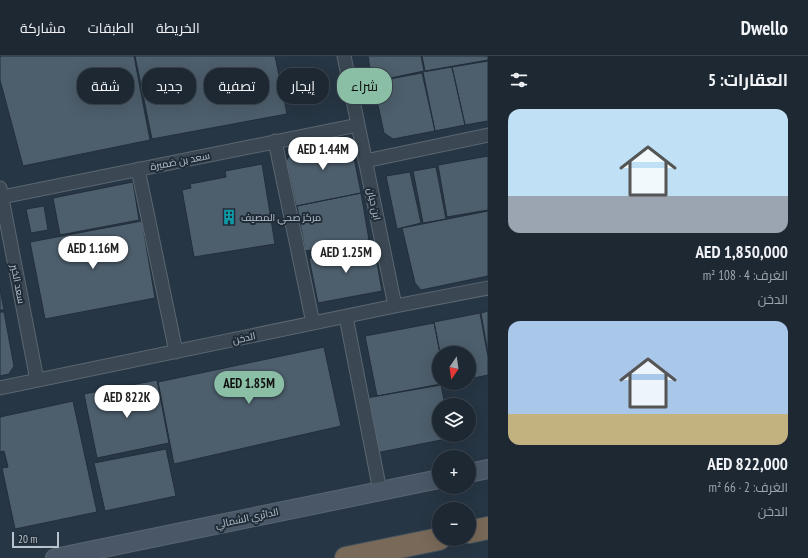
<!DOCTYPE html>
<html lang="ar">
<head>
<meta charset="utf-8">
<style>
  body { margin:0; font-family:"PT Sans Narrow",Cairo,sans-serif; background:#25303b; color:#f1f3f6; direction:rtl; height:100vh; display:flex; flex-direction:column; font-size:15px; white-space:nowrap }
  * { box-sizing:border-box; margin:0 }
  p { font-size:13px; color:#a0a6ac }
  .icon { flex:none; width:22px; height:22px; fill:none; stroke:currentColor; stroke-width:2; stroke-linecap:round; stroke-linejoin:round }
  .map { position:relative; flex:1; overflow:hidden; direction:ltr }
  .details { display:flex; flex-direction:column; background:#1d2833; width:320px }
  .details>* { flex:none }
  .hud { position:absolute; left:12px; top:12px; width:380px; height:36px; direction:rtl; display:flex; gap:8px }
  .needle { width:26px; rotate:193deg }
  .fabs { position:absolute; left:432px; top:290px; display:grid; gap:8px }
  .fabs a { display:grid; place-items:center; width:44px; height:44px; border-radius:50%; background:#1d2833; box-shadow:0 4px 16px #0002,0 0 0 1px #3b444e; font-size:20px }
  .scale { position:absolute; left:12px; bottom:10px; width:47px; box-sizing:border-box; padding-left:4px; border:2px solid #b9c3cd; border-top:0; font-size:11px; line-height:14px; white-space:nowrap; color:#b9c3cd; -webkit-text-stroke:3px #202d39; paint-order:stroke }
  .price { position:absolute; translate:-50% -34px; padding:0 9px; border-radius:14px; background:#fff; color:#222; font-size:13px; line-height:26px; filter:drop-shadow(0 1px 2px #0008) }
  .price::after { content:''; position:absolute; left:50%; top:24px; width:12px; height:9px; margin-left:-6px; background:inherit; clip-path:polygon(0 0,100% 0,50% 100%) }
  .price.current { background:#8abfa5; color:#111 }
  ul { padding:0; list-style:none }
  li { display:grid; align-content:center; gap:8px; height:212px; padding:0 20px }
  li span { display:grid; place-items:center; height:124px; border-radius:12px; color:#555 }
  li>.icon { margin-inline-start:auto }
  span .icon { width:72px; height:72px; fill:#fffc; stroke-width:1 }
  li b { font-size:17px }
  h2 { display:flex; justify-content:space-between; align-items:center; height:48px; padding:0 20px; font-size:17px }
  .pill { padding:0 14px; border-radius:16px; background:#1d2833; box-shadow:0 4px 16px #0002,0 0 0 1px #3b444e; font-size:14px; line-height:36px }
  .pill.current { background:#8abfa5; color:#111 }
  header { display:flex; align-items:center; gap:24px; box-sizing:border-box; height:56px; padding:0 20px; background:#1d2833; border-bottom:1px solid #3b444e }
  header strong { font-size:19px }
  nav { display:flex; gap:22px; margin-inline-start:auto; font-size:14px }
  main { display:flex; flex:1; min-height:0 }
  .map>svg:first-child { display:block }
  .building { fill:#4d5e6c; stroke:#222f3b }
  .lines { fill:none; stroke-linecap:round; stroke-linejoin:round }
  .street-casing { stroke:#5a6671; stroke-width:15 }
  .secondary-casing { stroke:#5a6671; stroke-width:20 }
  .highway-casing { stroke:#46535e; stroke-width:24 }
  .street { stroke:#3b4853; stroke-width:13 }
  .secondary { stroke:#495766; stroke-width:18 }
  .highway { stroke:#796958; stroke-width:22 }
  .labels { text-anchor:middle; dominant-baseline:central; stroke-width:4; stroke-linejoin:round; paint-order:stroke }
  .street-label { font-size:10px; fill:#b9c3cd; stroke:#202d39 }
  .poi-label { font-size:10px; fill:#b9c3cd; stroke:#202d39; text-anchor:start }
</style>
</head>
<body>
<header>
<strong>Dwello</strong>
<nav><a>الخريطة</a><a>الطبقات</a><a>مشاركة</a></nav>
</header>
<main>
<section class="details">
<h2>العقارات: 5<svg class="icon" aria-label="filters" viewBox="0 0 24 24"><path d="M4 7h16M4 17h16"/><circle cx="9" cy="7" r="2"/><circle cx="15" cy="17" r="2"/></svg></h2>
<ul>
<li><span style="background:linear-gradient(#bfe0f5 70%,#9aa5b1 0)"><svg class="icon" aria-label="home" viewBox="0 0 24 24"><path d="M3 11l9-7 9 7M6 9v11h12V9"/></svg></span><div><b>AED 1,850,000</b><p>الغرف: 4 · 108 m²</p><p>الدخن</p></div></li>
<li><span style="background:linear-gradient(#a9c7e8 75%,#c2b280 0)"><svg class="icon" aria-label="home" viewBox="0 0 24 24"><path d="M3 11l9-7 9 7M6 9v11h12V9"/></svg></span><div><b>AED 822,000</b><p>الغرف: 2 · 66 m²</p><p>الدخن</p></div></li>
</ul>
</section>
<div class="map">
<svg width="488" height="502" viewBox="0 0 488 502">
  <rect width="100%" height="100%" fill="#273644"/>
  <path class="building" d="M 0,0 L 134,0 L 150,84 L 23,110 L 0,24 Z
    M 135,0 L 275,0 L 287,58 L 152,83 Z
    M 368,0 L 421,0 L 424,15 L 372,26 Z
    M 422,0 L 488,0 L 488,4 L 425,15 Z
    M 488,5 L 488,65 L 465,69 L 452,11 Z
    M 452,11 L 465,69 L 435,75 L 423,16 Z
    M 422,17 L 435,75 L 393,83 L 384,77 L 373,26 Z
    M 341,82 L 351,87 L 361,137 L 296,150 L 286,105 L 293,94 L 305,86 Z
    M 488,100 L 488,154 L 447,161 L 438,109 Z
    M 262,108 L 275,188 L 194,201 L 182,134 L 191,132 L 190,128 L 226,121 L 225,115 Z
    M 436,111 L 446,163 L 423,167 L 413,115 Z
    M 410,116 L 421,167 L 397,173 L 386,120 Z
    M 133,126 L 139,164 L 60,179 L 53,142 Z
    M 361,137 L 369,184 L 305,195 L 297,150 Z
    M 44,150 L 48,174 L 31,177 L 26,153 Z
    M 488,155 L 488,220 L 421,234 L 415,227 L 402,172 Z
    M 142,165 L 155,242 L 45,263 L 30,186 Z
    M 374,190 L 382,235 L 318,247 L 309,202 Z
    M 0,232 L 4,254 L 0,254 Z
    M 488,255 L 488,298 L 481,257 Z
    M 0,256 L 4,256 L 14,310 L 9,318 L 0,320 Z
    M 480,257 L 488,301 L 488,319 L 469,323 L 469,297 L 440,297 L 434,266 Z
    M 434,267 L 440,297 L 439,327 L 446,327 L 377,340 L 365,280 Z
    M 324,291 L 341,370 L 174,408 L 158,326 Z
    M 157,324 L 169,387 L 97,402 L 84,338 Z
    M 441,329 L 445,349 L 439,349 L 439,379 L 450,379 L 451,382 L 376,397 L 366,342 Z
    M 73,345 L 97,456 L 15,473 L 2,412 L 8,411 L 4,395 L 0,396 L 0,361 Z
    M 166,393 L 176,440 L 105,455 L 94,407 Z"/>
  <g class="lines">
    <g class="street-casing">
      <path id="street" d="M 344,0 L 395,250
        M 275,85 L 313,267
        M 365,105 L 488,79
        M 138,113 L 176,296
        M 0,132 L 37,324
        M 2,141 L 358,69
        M 346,261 L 380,435
        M 0,332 L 395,250 L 488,232"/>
    </g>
    <g class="secondary-casing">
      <path id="secondary" d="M 469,417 L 488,413
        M 55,502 L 439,423"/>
    </g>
    <g class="highway-casing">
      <path id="highway" d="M 469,476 L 488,472
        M 346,502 L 439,483"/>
    </g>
    <use href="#street" class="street"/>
    <use href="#secondary" class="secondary"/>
    <use href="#highway" class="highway"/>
  </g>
  <defs>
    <g id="building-bare" transform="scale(1.2)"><path d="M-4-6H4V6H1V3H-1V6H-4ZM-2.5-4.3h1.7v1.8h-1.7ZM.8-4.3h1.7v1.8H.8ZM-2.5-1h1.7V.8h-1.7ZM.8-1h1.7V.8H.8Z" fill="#0f9aa8" stroke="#202d39" stroke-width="2.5" paint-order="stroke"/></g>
  </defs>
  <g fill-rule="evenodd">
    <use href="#building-bare" x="229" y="161"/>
  </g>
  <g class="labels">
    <g class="street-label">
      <text transform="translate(180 105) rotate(-11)">سعد بن ضميرة</text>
      <text transform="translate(374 148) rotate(78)">ابن حيان</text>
      <text transform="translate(18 228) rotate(79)">سعد الخير</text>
      <text transform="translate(244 282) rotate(-12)">الدخن</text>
      <text transform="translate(247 462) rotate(-12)">الدائري الشمالي</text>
    </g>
    <g class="poi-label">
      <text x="241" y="161">مركز صحي المصيف</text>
    </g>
  </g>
</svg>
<div class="fabs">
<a><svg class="needle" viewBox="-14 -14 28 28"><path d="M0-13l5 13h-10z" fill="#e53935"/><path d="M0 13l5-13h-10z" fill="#a0a6ac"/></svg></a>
<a><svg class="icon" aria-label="layers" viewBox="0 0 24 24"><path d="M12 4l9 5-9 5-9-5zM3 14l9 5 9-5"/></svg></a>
<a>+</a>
<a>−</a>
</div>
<div class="scale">20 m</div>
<b class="price" style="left:323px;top:115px">AED 1.44M</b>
<b class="price" style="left:93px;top:214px">AED 1.16M</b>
<b class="price" style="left:346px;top:218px">AED 1.25M</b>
<b class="price current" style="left:249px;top:349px">AED 1.85M</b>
<b class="price" style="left:127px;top:363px">AED 822K</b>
<div class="hud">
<a class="pill current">شراء</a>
<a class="pill">إيجار</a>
<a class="pill">تصفية</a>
<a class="pill">جديد</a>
<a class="pill">شقة</a>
</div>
</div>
</main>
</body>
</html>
